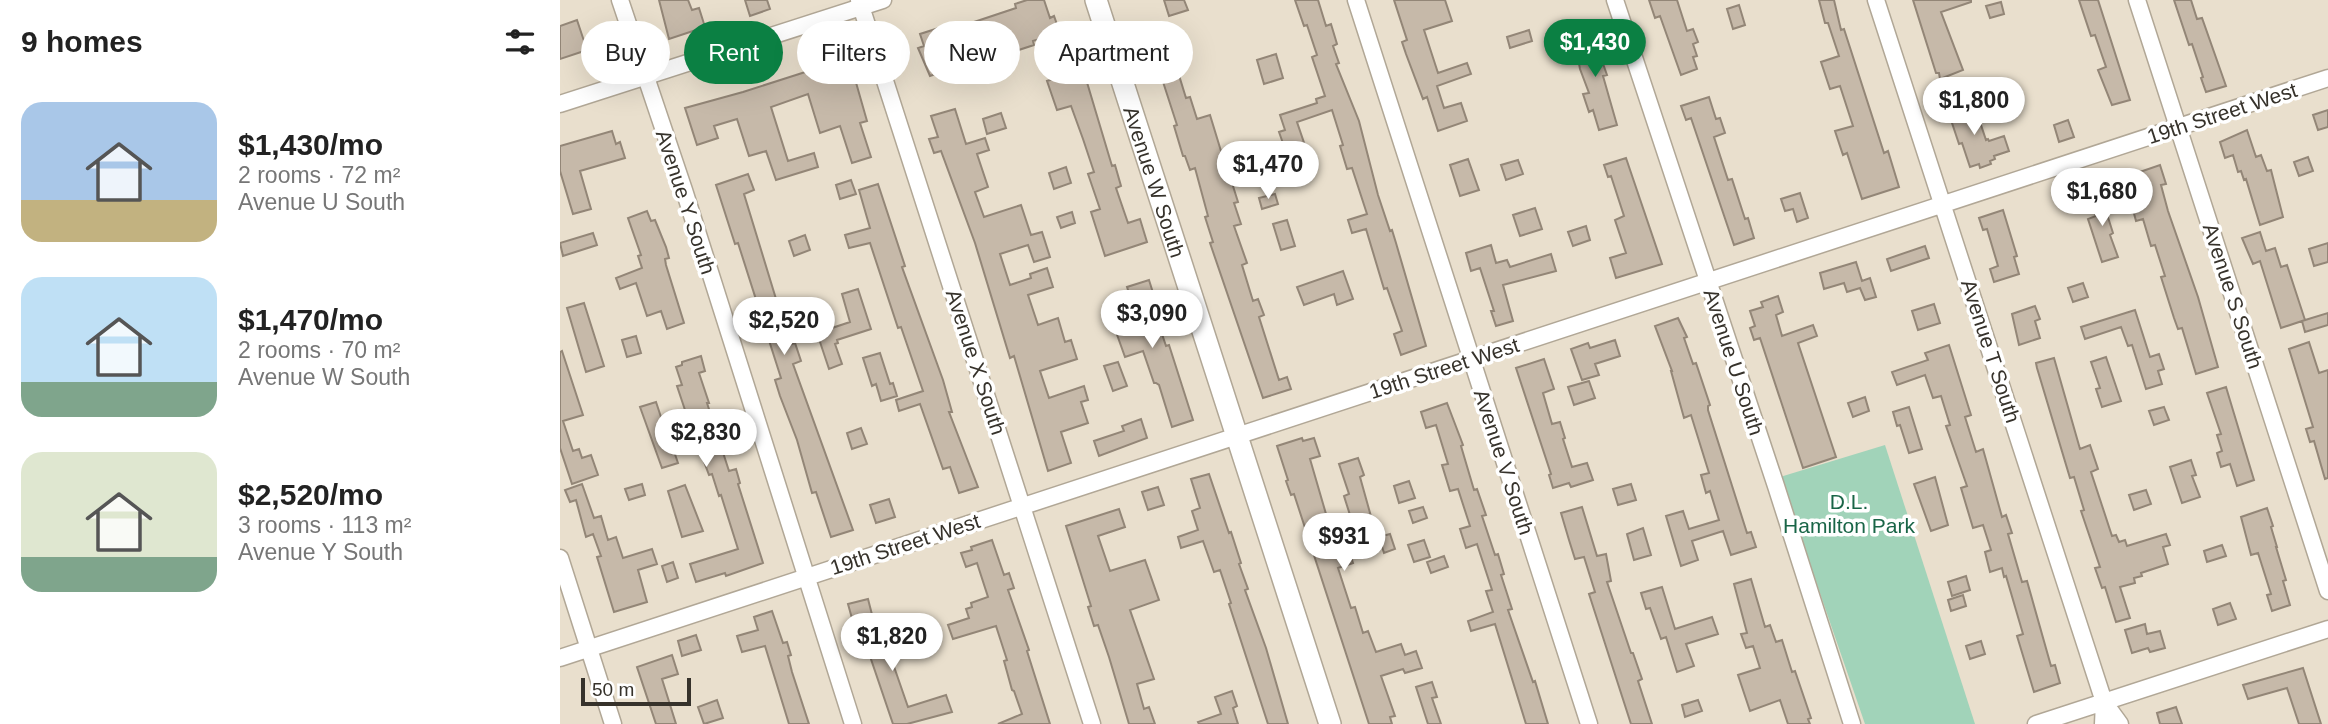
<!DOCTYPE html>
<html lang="en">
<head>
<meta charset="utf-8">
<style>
  body { margin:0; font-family:Arial,sans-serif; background:#f2f2f2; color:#222; height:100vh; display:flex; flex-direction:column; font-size:26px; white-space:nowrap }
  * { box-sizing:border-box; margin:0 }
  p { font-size:23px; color:#767676 }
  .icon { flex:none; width:38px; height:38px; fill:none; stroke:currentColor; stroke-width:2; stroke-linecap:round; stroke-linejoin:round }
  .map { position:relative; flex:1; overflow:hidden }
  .side { display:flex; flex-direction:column; background:#fff; width:560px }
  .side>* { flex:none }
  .top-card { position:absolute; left:21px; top:21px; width:665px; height:63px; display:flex; gap:14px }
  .scale { position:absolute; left:21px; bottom:18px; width:110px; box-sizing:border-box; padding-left:7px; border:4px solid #36322b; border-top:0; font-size:19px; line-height:24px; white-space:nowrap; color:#36322b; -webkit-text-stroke:5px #fff; paint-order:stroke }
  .price { position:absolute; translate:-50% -60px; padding:0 16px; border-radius:24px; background:#fff; color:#222; font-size:23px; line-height:46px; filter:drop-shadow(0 2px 4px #0008) }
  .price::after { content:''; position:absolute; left:50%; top:42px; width:21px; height:16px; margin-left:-10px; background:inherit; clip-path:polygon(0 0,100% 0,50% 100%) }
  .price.active { background:#0b8043; color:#fff }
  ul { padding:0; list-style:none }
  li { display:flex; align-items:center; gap:21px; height:175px; padding:0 21px }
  li span { display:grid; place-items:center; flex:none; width:196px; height:140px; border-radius:21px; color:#555 }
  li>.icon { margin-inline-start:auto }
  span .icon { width:84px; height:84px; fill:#fffc; stroke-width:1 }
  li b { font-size:30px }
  h2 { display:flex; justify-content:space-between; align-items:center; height:84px; padding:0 21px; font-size:30px }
  .chip { padding:0 24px; border-radius:32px; background:#fff; box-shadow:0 7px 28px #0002; font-size:24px; line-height:63px }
  .chip.active { background:#0b8043; color:#fff }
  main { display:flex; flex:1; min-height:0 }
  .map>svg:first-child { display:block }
  .green { fill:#a1d3b9 }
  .building { fill:#c6b9a9; stroke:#938677; stroke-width:2 }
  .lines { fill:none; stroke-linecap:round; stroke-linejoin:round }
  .minor-casing { stroke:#b1a796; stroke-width:19 }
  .tertiary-casing { stroke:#b1a796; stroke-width:24 }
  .minor { stroke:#fff; stroke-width:16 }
  .tertiary { stroke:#fff; stroke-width:21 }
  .labels { text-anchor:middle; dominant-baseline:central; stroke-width:7; stroke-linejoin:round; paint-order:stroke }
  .street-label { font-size:21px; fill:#36322b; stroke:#fff }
  .park-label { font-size:21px; fill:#196547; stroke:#fff }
</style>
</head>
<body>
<main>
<section class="side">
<h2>9 homes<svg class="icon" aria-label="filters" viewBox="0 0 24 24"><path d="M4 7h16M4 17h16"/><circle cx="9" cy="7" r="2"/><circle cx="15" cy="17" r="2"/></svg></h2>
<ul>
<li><span style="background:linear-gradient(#a9c7e8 70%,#c2b280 0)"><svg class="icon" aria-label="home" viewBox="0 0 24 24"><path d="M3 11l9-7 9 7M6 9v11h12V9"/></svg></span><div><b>$1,430/mo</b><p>2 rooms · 72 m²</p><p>Avenue U South</p></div></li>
<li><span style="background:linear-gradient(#bfe0f5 75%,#7fa58c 0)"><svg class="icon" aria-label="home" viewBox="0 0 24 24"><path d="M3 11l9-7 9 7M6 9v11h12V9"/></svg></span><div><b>$1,470/mo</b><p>2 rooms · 70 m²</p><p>Avenue W South</p></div></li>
<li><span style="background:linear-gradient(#dfe7d0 75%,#7fa58c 0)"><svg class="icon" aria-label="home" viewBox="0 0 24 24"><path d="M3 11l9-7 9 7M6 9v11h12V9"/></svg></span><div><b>$2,520/mo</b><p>3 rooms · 113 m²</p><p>Avenue Y South</p></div></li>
</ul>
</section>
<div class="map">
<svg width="1768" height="724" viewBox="0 0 1768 724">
  <rect width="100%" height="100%" fill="#e9dfcd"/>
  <path class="green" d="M 1325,445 L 1415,724 L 1305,724 L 1220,477 Z"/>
  <path class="building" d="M 99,0 L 128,0 L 132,10 L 139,8 L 145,27 L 109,39 Z
    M 185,0 L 207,0 L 210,9 L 190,16 Z
    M 467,0 L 484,0 L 490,18 L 494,16 L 500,33 L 473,41 L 474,45 L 401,69 L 399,66 L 370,76 L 358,48 L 364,46 L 360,34 L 388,25 L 390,30 L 456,8 L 455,4 Z
    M 604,0 L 624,0 L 628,10 L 609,16 Z
    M 735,0 L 758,0 L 766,26 L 771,24 L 777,44 L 773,46 L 779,63 L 776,64 L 799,121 L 818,195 L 830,231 L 832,230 L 836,243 L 866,346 L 841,355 L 834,334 L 842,331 L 827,288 L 824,289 L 806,229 L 792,233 L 788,220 L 807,214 L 792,168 L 787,169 L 780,146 L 783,145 L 772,110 L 737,122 L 753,169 L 735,174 L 731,162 L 696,173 L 692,160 L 725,149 L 719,132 L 725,130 L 720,115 L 757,103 L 756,99 L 765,96 L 752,57 L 757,55 L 747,25 L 744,26 Z
    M 834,0 L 885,0 L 892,21 L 864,30 L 878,73 L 907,63 L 911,74 L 877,86 L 884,108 L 901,103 L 907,121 L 878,131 L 867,97 L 863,99 L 846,54 L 842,42 L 847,40 Z
    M 1089,0 L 1117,0 L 1127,31 L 1133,29 L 1138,42 L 1133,44 L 1137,56 L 1133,57 L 1137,69 L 1121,75 L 1100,16 L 1095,18 Z
    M 1259,0 L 1274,0 L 1281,30 L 1284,29 L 1324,153 L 1328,151 L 1339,187 L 1302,199 L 1287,153 L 1283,155 L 1275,131 L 1293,126 L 1280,86 L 1270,89 L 1261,62 L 1279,56 L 1268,23 L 1265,23 Z
    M 1353,0 L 1411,0 L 1411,2 L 1381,12 L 1403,70 L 1380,79 L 1379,73 L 1376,73 Z
    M 1519,0 L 1538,0 L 1570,100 L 1552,105 L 1538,70 L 1546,67 L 1535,35 L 1531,36 Z
    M 1614,0 L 1631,0 L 1637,19 L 1642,18 L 1666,86 L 1646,92 L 1641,78 L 1643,77 L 1632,44 L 1629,45 Z
    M 1441,2 L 1444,14 L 1430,18 L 1426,6 Z
    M 1179,5 L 1185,25 L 1173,29 L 1167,9 Z
    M 17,20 L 27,50 L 0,59 L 0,26 Z
    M 1027,29 L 1028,33 L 1032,31 L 1037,46 L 1042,44 L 1046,56 L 1041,58 L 1047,75 L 1043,76 L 1057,125 L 1039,130 L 1033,110 L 1029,112 L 1023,94 L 1029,93 L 1020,69 L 1017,53 L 1020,51 L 1014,33 Z
    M 969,30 L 972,41 L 950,48 L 947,37 Z
    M 610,46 L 626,98 L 630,97 L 637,119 L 650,115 L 661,151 L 662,151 L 678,202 L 674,203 L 681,224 L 674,226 L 687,263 L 682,265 L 693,301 L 698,299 L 704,315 L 699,317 L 719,380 L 727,377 L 731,389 L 703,398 L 650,243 L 653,242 L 645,217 L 648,216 L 635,168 L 630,170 L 625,156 L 623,156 L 614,126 L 617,125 L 593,51 Z
    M 716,54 L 723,78 L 704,84 L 697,60 Z
    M 289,58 L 307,121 L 300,123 L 311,157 L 292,163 L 280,126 L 260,133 L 248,94 L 211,107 L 228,161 L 254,153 L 258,167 L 216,180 L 206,151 L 189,156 L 177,119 L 154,126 L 158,138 L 137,145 L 125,108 L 183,92 Z
    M 523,69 L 552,166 L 555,165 L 561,186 L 556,188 L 568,223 L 580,219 L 587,242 L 545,256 L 531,212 L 540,209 L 528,174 L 534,172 L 523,139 L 511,106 L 497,110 L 487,81 Z
    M 1149,97 L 1156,119 L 1160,118 L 1165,133 L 1154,137 L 1168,180 L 1172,179 L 1185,219 L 1188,218 L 1194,238 L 1174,245 L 1131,118 L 1126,120 L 1121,106 Z
    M 1407,101 L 1412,118 L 1418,116 L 1426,140 L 1428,139 L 1429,141 L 1444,136 L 1449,151 L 1434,156 L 1435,159 L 1430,161 L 1431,164 L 1420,168 L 1419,164 L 1410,167 L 1402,143 L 1399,144 L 1391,120 L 1388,121 L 1384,109 Z
    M 395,109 L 406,144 L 425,138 L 429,150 L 417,154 L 428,187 L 415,192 L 424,217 L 461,205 L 471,235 L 482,232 L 490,257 L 474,262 L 468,245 L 440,254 L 450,285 L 471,278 L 470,274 L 487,268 L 493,287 L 468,295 L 478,325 L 498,318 L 505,342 L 511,340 L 517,359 L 480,371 L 489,398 L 524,386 L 528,400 L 521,402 L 528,423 L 501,432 L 511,463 L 488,471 L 454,356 L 450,358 L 415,243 L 381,151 L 374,153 L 369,139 L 378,137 L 371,116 Z
    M 1768,110 L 1768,127 L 1758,130 L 1753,115 Z
    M 441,113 L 446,128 L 427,134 L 423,119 Z
    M 1508,120 L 1514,137 L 1499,142 L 1494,125 Z
    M 1687,130 L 1696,157 L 1701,155 L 1707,171 L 1711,170 L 1723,217 L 1700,225 L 1686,179 L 1684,180 L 1681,171 L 1678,172 L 1673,155 L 1665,158 L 1660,142 Z
    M 52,131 L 56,144 L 60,142 L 65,158 L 20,171 L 31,209 L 13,214 L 0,171 L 0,146 Z
    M 1748,157 L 1753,171 L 1739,176 L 1734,162 Z
    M 1066,158 L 1102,264 L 1056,278 L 1050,258 L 1066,253 L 1055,220 L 1064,216 L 1051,176 L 1048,177 L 1044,165 Z
    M 908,159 L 919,190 L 900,196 L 890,165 Z
    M 958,160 L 963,174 L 946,180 L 941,165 Z
    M 1600,165 L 1606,184 L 1601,185 L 1608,211 L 1638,297 L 1658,367 L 1636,374 L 1622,328 L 1618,329 L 1614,318 L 1601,277 L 1605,276 L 1595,245 L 1591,246 L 1583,219 L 1576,221 L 1572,206 L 1583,203 L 1574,174 Z
    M 506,167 L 511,183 L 494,189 L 489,173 Z
    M 188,174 L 194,190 L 184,194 L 220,312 L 215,313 L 225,346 L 235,343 L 241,361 L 233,364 L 293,530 L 271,537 L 256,492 L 252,493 L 237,440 L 220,396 L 215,380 L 221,378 L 178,243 L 175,244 L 156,185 Z
    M 291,180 L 296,194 L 280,199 L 276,185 Z
    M 318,184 L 345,266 L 342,267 L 383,380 L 392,412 L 389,412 L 418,487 L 399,493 L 390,467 L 383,469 L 360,404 L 339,411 L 336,400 L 363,391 L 341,327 L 338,328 L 310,243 L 289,248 L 285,235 L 310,228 L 299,190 Z
    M 1539,189 L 1553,233 L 1550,235 L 1558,257 L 1542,262 L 1528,219 L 1536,216 L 1528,193 Z
    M 1240,193 L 1248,218 L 1237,222 L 1233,209 L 1225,211 L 1221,199 Z
    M 715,194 L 718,204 L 702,209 L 699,198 Z
    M 975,208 L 982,229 L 960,236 L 953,215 Z
    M 1443,210 L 1457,256 L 1454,257 L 1459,274 L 1434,282 L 1430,269 L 1438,266 L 1427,229 L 1423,230 L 1419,218 Z
    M 87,211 L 91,221 L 95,220 L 106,247 L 109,258 L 105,259 L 106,265 L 124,323 L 107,329 L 101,311 L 87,316 L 76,283 L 60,289 L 56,278 L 82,268 L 78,256 L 81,255 L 68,218 Z
    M 512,212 L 515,223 L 501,228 L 497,217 Z
    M 727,220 L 735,246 L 721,250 L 713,224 Z
    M 1026,226 L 1030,240 L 1013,246 L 1008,232 Z
    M 1700,232 L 1706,251 L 1715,248 L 1721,267 L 1727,265 L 1745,320 L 1721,328 L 1700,261 L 1693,264 L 1682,238 Z
    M 33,233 L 37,245 L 3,256 L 0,243 Z
    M 245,235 L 250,250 L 234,256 L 229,241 Z
    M 1768,243 L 1768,262 L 1754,266 L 1749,249 Z
    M 931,245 L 936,263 L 947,260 L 950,267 L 991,254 L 996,271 L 943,285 L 953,321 L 936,326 L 931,311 L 934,311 L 920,268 L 911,271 L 906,253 Z
    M 1365,246 L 1369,258 L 1331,271 L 1327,259 Z
    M 1296,262 L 1302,281 L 1310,278 L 1316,297 L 1305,300 L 1300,288 L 1287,292 L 1284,283 L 1264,289 L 1260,273 Z
    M 783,271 L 793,299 L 777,305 L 774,294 L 744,305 L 737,287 Z
    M 589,280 L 594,296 L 591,296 L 593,307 L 606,346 L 609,345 L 633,420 L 612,427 L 599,385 L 596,383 L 594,383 L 583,351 L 565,357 L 550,315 L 574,308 L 567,287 Z
    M 1523,283 L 1528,297 L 1513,302 L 1508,288 Z
    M 298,289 L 311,329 L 277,340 L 278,343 L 275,344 L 282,364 L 269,369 L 257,333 L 290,322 L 282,294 Z
    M 1218,296 L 1223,312 L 1216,315 L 1222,336 L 1253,325 L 1257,336 L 1238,343 L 1276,457 L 1243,468 L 1200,338 L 1194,340 L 1190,328 L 1195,326 L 1190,311 L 1203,307 L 1201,302 Z
    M 24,303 L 44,366 L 26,372 L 7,308 Z
    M 1374,304 L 1380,323 L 1358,330 L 1352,311 Z
    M 1475,306 L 1480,319 L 1475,321 L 1480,338 L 1459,345 L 1452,314 Z
    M 1575,310 L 1590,357 L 1599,354 L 1604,369 L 1598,371 L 1602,384 L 1586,389 L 1572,345 L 1568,346 L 1561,327 L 1525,339 L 1521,327 Z
    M 1768,313 L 1768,325 L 1745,332 L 1742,321 Z
    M 1118,318 L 1127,337 L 1124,338 L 1133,364 L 1136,363 L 1150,405 L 1148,406 L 1148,410 L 1187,533 L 1191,532 L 1196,547 L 1171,555 L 1163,531 L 1132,541 L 1138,560 L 1121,566 L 1106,516 L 1123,511 L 1129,529 L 1159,520 L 1150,491 L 1146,493 L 1141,475 L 1149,473 L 1131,415 L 1124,418 L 1111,371 L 1112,371 L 1095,326 Z
    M 76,336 L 81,353 L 67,357 L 62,340 Z
    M 1055,340 L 1060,356 L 1035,364 L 1039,375 L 1022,380 L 1011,349 L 1028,343 L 1030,348 Z
    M 1749,342 L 1759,373 L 1768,370 L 1768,478 L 1765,479 L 1754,441 L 1750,442 L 1746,429 L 1753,427 L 1729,349 Z
    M 1389,345 L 1411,415 L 1405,417 L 1416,452 L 1423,449 L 1442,517 L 1446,515 L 1452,533 L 1448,534 L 1462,582 L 1467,581 L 1491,666 L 1495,665 L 1500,683 L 1474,692 L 1457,636 L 1463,634 L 1446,576 L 1444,577 L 1442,568 L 1430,572 L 1425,552 L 1431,550 L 1423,525 L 1413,528 L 1401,488 L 1407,486 L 1386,426 L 1390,425 L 1381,396 L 1373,398 L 1365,375 L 1337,385 L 1332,372 L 1368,360 L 1365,353 Z
    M 2,351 L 23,415 L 3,421 L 13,451 L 19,449 L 22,458 L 31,455 L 38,475 L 12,484 L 0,448 L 0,352 Z
    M 320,353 L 330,384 L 333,383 L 337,396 L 321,401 L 316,384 L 312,386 L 303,358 Z
    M 141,356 L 145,371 L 139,373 L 149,403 L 147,403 L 169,471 L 176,469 L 180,483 L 178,484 L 203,563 L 166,576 L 165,573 L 136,582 L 130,564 L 178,549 L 161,495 L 159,496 L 152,474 L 149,475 L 130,424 L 107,431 L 118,463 L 102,468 L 80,407 L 96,402 L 102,420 L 126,413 L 117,386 L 122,385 L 116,367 L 122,365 L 122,362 Z
    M 1546,357 L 1561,401 L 1542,407 L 1536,389 L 1540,388 L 1531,362 Z
    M 1494,358 L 1520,449 L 1530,445 L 1538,469 L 1531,472 L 1552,536 L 1556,535 L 1559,542 L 1565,540 L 1567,546 L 1606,534 L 1610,545 L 1603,547 L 1608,564 L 1581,573 L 1582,576 L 1574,578 L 1575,583 L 1560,587 L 1570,618 L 1556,622 L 1545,587 L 1542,588 L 1535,568 L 1540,567 L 1521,511 L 1524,510 L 1514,477 L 1510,478 L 1477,368 L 1476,363 Z
    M 984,359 L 994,389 L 983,393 L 992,424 L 1000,422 L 1005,438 L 1003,439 L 1012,467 L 1027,463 L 1033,480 L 1011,487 L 1009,483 L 993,488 L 989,475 L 991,474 L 956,368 Z
    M 558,362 L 567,386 L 553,391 L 544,366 Z
    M 1029,381 L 1035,398 L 1014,405 L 1008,387 Z
    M 1666,387 L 1694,480 L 1677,486 L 1670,464 L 1661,467 L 1657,453 L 1662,451 L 1657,435 L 1661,434 L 1647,393 Z
    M 1305,397 L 1309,411 L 1293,417 L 1288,403 Z
    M 887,403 L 903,445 L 901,446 L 914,490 L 917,489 L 926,515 L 922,516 L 935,555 L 938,554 L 944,574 L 941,575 L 952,609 L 948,610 L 973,682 L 975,681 L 988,724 L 966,724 L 935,624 L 911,631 L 908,621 L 933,612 L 926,591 L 932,590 L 917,544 L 906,548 L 900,529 L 910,526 L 898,489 L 890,491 L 882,465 L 888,464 L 876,425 L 866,428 L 861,412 Z
    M 1349,407 L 1362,449 L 1349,453 L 1340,425 L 1337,426 L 1333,412 Z
    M 1604,407 L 1609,420 L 1594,425 L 1589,411 Z
    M 581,419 L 587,438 L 539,456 L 534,441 L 564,431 L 562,426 Z
    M 301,428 L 307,444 L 292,449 L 287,433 Z
    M 742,438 L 743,441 L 754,438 L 760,456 L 750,459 L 773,538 L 795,531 L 784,496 L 789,494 L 779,464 L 798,458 L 804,475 L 800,477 L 817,538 L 788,547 L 793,563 L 778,568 L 791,608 L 795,607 L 803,633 L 808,631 L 816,652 L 841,644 L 845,655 L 856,651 L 862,668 L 845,673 L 843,669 L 821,676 L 835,716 L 830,717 L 832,724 L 809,724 L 734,494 L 731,495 L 726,481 L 728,480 L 717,446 Z
    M 1631,460 L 1636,475 L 1632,476 L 1640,497 L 1622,503 L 1610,467 Z
    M 649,474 L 669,533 L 671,532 L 681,563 L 679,564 L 688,589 L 685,590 L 706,648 L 728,724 L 708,724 L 669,604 L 671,603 L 660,570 L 654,572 L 643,541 L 621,548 L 618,537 L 638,530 L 632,511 L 640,508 L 631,479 Z
    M 1375,477 L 1388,525 L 1371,531 L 1354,484 Z
    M 849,481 L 855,498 L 839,503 L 834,486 Z
    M 22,484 L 34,518 L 41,516 L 48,540 L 56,537 L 63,558 L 92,549 L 97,564 L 78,570 L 87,602 L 54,612 L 37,557 L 41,556 L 33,534 L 26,537 L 16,500 L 10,502 L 5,490 Z
    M 82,484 L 85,495 L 69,500 L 65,489 Z
    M 1071,484 L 1076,500 L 1058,505 L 1053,489 Z
    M 125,485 L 143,531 L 122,537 L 108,491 Z
    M 598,487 L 604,505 L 588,510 L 582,492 Z
    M 1586,490 L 1591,504 L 1574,510 L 1569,495 Z
    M 329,499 L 335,517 L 316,523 L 310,505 Z
    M 863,507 L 867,518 L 853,523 L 849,511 Z
    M 1022,507 L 1037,556 L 1046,554 L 1051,581 L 1047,582 L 1071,653 L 1073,653 L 1082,679 L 1078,681 L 1092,724 L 1071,724 L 1029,594 L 1035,592 L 1024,557 L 1015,559 L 1009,540 L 1001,513 Z
    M 1707,508 L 1713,526 L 1711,527 L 1717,547 L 1716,547 L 1726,580 L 1723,581 L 1730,605 L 1712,611 L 1707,595 L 1711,594 L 1698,553 L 1691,555 L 1681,517 Z
    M 559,509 L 565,527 L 538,536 L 550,571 L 585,560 L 599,600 L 570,610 L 594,679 L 577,684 L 584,709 L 589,707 L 595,724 L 569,724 L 549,657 L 538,625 L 534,626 L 528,607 L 531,606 L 506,526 Z
    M 1083,528 L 1091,555 L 1074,560 L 1067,534 Z
    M 830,534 L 835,549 L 824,553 L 819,537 Z
    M 432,540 L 444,575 L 449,573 L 454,588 L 448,590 L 469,650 L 467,651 L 490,724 L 438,724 L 462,714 L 454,691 L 452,690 L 444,661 L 447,660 L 436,626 L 393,639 L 388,625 L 409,618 L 406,609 L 412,607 L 411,603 L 428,597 L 417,563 L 406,567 L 401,553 L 412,550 L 411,547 Z
    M 864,540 L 870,557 L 854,562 L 848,545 Z
    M 1662,545 L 1666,556 L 1647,562 L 1644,551 Z
    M 884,556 L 888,567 L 871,573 L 867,562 Z
    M 113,562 L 118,578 L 107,582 L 102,566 Z
    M 1406,576 L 1410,590 L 1392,596 L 1388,582 Z
    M 1191,579 L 1205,627 L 1210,625 L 1216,642 L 1222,640 L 1232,672 L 1235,671 L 1251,718 L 1248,719 L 1250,724 L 1228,724 L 1220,700 L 1190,711 L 1178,675 L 1200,668 L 1193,646 L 1186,648 L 1181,634 L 1187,633 L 1174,584 Z
    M 1102,587 L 1115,629 L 1152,617 L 1158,634 L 1126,644 L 1134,666 L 1117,672 L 1106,637 L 1101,639 L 1090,608 L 1086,609 L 1081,593 Z
    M 1403,595 L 1406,606 L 1391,611 L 1388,600 Z
    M 308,599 L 317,634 L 322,632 L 348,707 L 386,695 L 392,712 L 347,724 L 333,724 L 298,621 L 293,622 L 288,604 Z
    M 1670,603 L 1676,619 L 1658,625 L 1653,609 Z
    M 212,611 L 223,643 L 227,642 L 231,655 L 228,656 L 232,672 L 249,724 L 229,724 L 205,646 L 182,652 L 177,636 L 198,630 L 194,617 Z
    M 1585,624 L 1587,634 L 1600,631 L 1605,648 L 1590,652 L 1588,648 L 1572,653 L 1565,630 Z
    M 136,635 L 141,650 L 122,656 L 118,641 Z
    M 1421,641 L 1425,654 L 1410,659 L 1406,646 Z
    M 112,655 L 118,674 L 102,679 L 116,724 L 96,724 L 77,667 Z
    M 1743,668 L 1761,724 L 1739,724 L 1727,688 L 1688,699 L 1683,685 Z
    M 872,682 L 877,697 L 872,698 L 881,724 L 868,724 L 856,687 Z
    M 672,691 L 677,706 L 673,708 L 678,724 L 639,724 L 638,722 L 661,714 L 655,697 Z
    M 157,700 L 163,718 L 144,724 L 138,707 Z
    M 1138,700 L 1142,711 L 1125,717 L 1122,705 Z
    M 1616,707 L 1622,724 L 1600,724 L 1597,713 Z"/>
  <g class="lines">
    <g class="minor-casing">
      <path id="minor" d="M 60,0 L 124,190 L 293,724
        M 299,0 L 532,724
        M 796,0 L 1029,724
        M 1055,0 L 1216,486 L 1292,724
        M 1316,0 L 1544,702 L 1560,724
        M 1577,0 L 1768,591
        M 0,104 L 323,0
        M 0,558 L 53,724
        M 0,658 L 1768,78
        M 1476,724 L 1768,629
        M 1543,724 L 1544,702"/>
    </g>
    <g class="tertiary-casing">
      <g id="tertiary">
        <path id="s1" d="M 536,0 L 770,724"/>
      </g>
    </g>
    <use href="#minor" class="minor"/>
    <use href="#tertiary" class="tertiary"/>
  </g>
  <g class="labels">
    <g class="street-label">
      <text transform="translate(1662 113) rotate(-18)">19th Street West</text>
      <text stroke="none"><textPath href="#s1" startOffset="191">Avenue W South</textPath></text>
      <text transform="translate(126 202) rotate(72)">Avenue Y South</text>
      <text transform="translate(1673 296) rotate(72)">Avenue S South</text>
      <text transform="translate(1431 351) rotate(72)">Avenue T South</text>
      <text transform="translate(416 362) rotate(72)">Avenue X South</text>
      <text transform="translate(1174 362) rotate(72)">Avenue U South</text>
      <text transform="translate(884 368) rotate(-18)">19th Street West</text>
      <text transform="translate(944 462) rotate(72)">Avenue V South</text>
      <text transform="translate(345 544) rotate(-18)">19th Street West</text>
    </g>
    <g class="park-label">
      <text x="1289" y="501">D.L.<tspan x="1289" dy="24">Hamilton Park</tspan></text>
    </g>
  </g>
</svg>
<div class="scale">50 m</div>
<b class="price active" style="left:1035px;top:79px">$1,430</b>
<b class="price" style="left:1414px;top:137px">$1,800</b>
<b class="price" style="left:708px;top:201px">$1,470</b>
<b class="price" style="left:1542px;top:228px">$1,680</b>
<b class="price" style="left:592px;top:350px">$3,090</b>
<b class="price" style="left:224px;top:357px">$2,520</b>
<b class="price" style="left:146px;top:469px">$2,830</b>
<b class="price" style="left:784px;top:573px">$931</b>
<b class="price" style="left:332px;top:673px">$1,820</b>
<div class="top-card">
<a class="chip">Buy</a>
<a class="chip active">Rent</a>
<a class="chip">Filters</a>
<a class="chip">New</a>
<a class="chip">Apartment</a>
</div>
</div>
</main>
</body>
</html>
